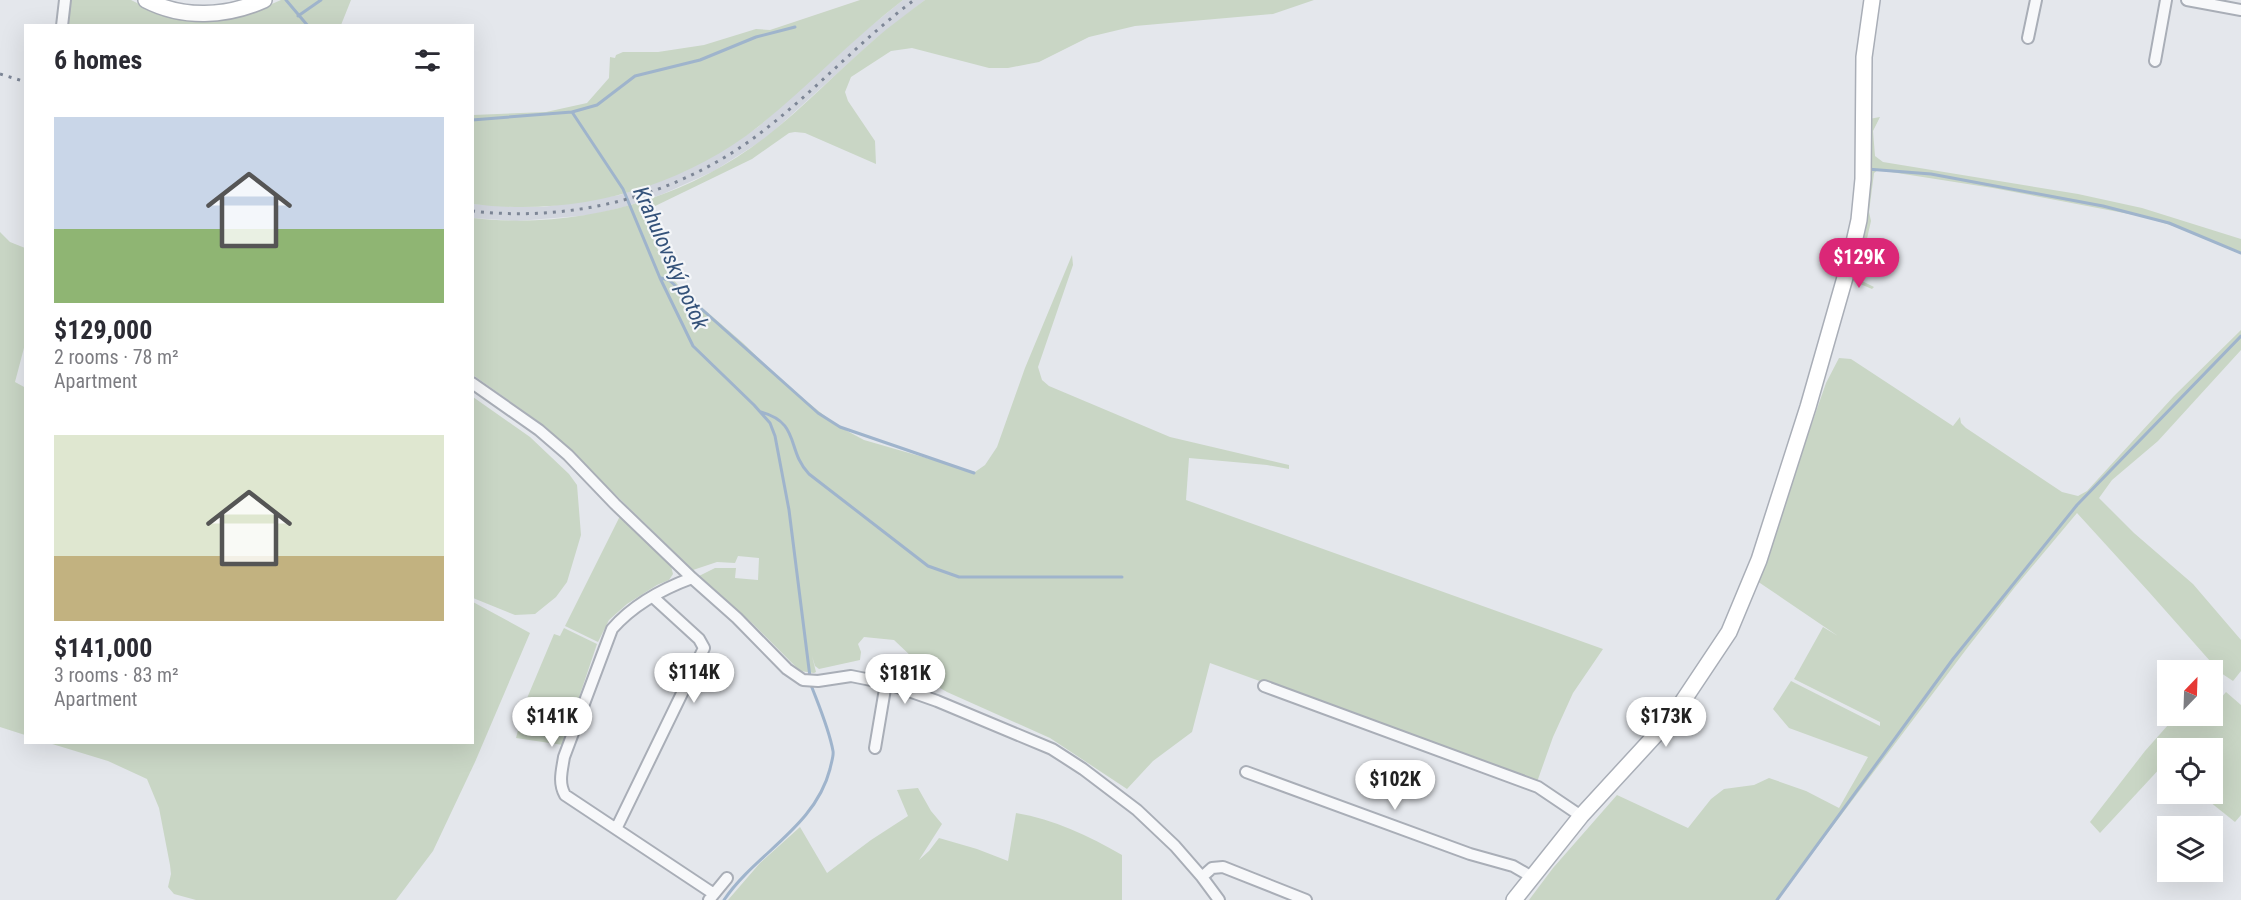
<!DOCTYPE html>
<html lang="en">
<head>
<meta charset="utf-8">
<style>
  body { margin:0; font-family:"Roboto Condensed",sans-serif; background:#f7f7f7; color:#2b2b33; height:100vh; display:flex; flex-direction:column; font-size:22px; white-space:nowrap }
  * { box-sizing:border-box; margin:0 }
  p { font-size:20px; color:#7c7c81 }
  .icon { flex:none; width:33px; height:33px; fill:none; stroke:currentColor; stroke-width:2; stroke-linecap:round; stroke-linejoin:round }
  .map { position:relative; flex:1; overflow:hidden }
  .side { position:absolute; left:24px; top:24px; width:450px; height:720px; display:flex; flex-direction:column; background:#fff; border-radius:0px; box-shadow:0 6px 24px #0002 }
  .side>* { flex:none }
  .needle { width:39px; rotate:23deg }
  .controls { position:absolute; left:2157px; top:660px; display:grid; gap:12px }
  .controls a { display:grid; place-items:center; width:66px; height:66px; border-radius:0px; background:#fff; box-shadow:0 6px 24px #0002; font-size:30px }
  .price { position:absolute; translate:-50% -51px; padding:0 14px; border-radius:21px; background:#fff; color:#222; font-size:20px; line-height:39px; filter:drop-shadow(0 2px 3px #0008) }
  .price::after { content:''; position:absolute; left:50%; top:36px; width:18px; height:14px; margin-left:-9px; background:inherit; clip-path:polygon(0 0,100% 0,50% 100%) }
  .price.current { background:#db2777; color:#fff }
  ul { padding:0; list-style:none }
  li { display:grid; align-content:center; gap:12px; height:318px; padding:0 30px }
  li span { display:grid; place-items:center; height:186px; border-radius:0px; color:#555 }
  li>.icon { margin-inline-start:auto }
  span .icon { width:108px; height:108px; fill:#fffc; stroke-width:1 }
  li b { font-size:26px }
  h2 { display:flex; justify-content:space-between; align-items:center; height:72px; padding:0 30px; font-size:26px }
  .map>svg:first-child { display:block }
  .built { fill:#d2d6de }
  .green { fill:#c9d6c5 }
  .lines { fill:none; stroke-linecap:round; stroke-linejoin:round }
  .stream { stroke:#9fb4cc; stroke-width:3 }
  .street-casing { stroke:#a9aeb7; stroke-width:14 }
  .secondary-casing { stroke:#a9aeb7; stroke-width:18 }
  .street { stroke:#f7f8fa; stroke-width:10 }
  .secondary { stroke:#fff; stroke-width:15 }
  .rail { stroke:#7d8696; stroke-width:3; stroke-dasharray:3 6; stroke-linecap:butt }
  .labels { text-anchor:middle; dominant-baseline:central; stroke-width:4.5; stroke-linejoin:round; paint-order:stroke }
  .water-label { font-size:22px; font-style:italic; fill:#34527a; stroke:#f4f6f9 }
</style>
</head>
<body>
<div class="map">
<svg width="2241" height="900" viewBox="0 0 2241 900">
  <rect width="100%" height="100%" fill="#e4e7ec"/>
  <path class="built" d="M 903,0 L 925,0 L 874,40 L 766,138 L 714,171 L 663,194 L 624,207 L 591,215 L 517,221 L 473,218 L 473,204 L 517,207 L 544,207 L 620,195 L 685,171 L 733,144 L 758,127 L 866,30 Z"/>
  <path class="green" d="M 70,0 L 131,0 L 143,6 L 258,10 L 281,0 L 351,0 L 341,25 L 68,26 Z
    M 860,0 L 903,0 C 852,39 809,86 759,126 C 679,189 574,217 473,204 L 473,115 L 546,112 L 587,103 L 609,78 L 610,57 L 615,58 L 616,55 L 623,52 L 658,52 L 704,45 L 756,29 L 770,30 Z
    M 925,0 L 1314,0 L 1273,14 L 1135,26 L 1089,37 L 1039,62 L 1008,68 L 989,68 L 912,48 L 891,51 L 851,77 L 845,92 L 848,101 L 875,141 L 876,164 L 805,133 L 795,132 L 789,133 L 752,159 L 649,209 L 646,221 L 667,272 L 684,292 L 743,343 L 784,383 L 836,425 L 864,440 L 975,472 L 985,465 L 997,447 L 1025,368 L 1072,255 L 1073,265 L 1038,367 L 1042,380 L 1049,386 L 1170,437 L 1289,465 L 1289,469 L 1267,465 L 1189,458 L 1186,500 L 1603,649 L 1573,693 L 1553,737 L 1537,782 L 1210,663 L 1192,732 L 1153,761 L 1127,789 L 1050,738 L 947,692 L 917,675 L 913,658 L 894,640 L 864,637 L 858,644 L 861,652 L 860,660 L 819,669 L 815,666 L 812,656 L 816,672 L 814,673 L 800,671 L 753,624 L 699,576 L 715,568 L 736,568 L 735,578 L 758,580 L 759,558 L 738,556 L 735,563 L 717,562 L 693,570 L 546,427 L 473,375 L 473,218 C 576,230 684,201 767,136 C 805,106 838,71 875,39 C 891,25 908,13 925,0 Z
    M 1880,117 L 1873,131 L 1875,156 L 1883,162 L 2078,194 L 2142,208 L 2241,239 L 2241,252 L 2189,231 L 2145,217 L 1993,188 L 1878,170 L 1874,173 L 1869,212 L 1871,221 L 1859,274 L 1860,280 L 1874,287 L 1872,289 L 1853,281 L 1865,214 L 1869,119 Z
    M 0,232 L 10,242 L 25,248 L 25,344 L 15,382 L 26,388 L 25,735 L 0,727 Z
    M 2241,330 L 2241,350 L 2158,441 L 2112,480 L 2099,498 L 2134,533 L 2193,584 L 2241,640 L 2241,671 L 2233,681 L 2221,673 L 2213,684 L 2213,677 L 2218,670 L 2149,592 L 2077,513 L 2015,587 L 1968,647 L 1777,900 L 1529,900 L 1553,868 L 1617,795 L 1688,828 L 1711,799 L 1724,789 L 1754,785 L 1769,778 L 1806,791 L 1839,808 L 1868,757 L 1789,728 L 1773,709 L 1791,681 L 1880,726 L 1880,722 L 1794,679 L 1823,627 L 1838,636 L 1757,581 L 1826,383 L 1839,358 L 1851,359 L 1953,426 L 1960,417 L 1961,423 L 1966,428 L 2062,492 L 2078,496 L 2087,491 L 2174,396 Z
    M 473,397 L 530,437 L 569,474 L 577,485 L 581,535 L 567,582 L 556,597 L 535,614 L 515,615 L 473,598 Z
    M 620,516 L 671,566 L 673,574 L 669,580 L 657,585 L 627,604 L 609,620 L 598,642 L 565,626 Z
    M 473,602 L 530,633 L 475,762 L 433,851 L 396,900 L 196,900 L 174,894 L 168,887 L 171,874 L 170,865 L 159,808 L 147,779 L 108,761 L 49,743 L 472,742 Z
    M 564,628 L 597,644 L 563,745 L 516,738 L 525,703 L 554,634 L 560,636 Z
    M 2213,692 L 2220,699 L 2226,692 L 2241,705 L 2241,815 L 2235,822 L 2200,794 L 2212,794 L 2212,748 L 2168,748 L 2167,768 L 2163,765 L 2100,833 L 2090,822 L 2145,751 L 2176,716 L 2212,716 Z
    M 918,788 L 931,811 L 942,824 L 919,860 L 929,851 L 939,838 L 977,849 L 1008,861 L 1016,813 C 1054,819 1089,836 1122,855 L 1122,900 L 728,900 L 760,863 L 800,827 L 827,873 L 871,840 L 908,816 L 897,790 Z"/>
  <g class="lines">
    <path class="stream" d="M 286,0 L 308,26
      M 298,16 L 321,0
      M 572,112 L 597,105 L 635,76 L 700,60 L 756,37 L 795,27
      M 472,120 L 572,112 L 623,189 L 660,278 L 693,346 L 754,405 L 770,423 L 775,436 L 789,510 L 810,677
      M 1867,169 L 1931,174 L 2103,206 L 2169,223 L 2241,253
      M 661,278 L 669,280 L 818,413 L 840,427 L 974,473
      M 761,412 C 801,423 786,450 809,474 L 928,566 L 959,577 L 1122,577
      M 724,900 C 756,853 815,827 830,769 C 831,763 834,756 833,751 C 829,729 819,706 811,685
      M 1777,900 L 1953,659 L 2077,505 L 2241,336"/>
    <g class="street-casing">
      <path id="street" d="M 2187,0 L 2241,10
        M 62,26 L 65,0
        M 2028,38 L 2036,0
        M 2155,61 L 2166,0
        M 472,383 L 539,430 L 568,455 L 615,504 L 692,578 L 737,618 L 787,669 L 803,680 L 818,681 L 851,676 L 886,683 L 937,701 L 1052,749 L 1083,769 L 1137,810 L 1175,846 L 1202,877 L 1219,900
        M 692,578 C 662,589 633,605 612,629 L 564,757 C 562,770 558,783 565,795 L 714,894
        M 1264,686 L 1538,787 L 1581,816
        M 875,748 L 886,683
        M 1246,772 L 1470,854 L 1513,866 L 1532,877
        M 617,827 L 704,648 L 699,639 L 653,597
        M 1202,877 L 1212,868 L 1223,867 L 1306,900
        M 709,900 L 727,878"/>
    </g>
    <g class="secondary-casing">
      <path id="secondary" d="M 146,0 C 183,19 226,17 264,0
        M 1514,900 L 1581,816 L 1673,716 L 1729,632 L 1759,560 L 1808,407 L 1850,260 L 1859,220 L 1863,179 L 1864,57 L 1872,0"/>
    </g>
    <use href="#street" class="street"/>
    <use href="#secondary" class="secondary"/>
    <path class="rail" d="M 0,74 L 26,82
      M 472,211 C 575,223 681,195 763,131 C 816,90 861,40 914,0"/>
  </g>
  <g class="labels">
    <g class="water-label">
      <text transform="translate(671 258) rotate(66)">Krahulovský potok</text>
    </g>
  </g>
</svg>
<div class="controls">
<a><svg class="needle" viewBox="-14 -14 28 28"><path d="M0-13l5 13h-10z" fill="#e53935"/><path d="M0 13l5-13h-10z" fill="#7c7c81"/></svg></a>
<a><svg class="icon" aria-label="locate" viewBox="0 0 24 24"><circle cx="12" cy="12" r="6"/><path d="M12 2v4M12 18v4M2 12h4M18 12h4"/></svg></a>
<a><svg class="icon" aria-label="layers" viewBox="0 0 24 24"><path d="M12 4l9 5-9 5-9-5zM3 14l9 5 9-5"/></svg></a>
</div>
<b class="price current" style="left:1859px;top:289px">$129K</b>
<b class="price" style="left:694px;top:704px">$114K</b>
<b class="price" style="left:905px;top:705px">$181K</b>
<b class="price" style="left:552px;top:748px">$141K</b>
<b class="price" style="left:1666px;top:748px">$173K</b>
<b class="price" style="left:1395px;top:811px">$102K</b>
<section class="side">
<h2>6 homes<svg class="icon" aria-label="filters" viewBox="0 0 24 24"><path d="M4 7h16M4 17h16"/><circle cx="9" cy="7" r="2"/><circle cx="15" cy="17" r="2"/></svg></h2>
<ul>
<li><span style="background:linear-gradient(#c9d6e8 60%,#8fb573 0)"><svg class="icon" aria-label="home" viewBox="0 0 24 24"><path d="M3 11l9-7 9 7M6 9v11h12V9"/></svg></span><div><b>$129,000</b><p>2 rooms · 78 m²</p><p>Apartment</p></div></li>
<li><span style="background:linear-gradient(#dfe7d0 65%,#c2b280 0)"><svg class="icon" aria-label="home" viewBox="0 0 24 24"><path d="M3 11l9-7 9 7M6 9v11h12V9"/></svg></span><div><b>$141,000</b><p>3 rooms · 83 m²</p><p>Apartment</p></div></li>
</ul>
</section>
</div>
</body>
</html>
